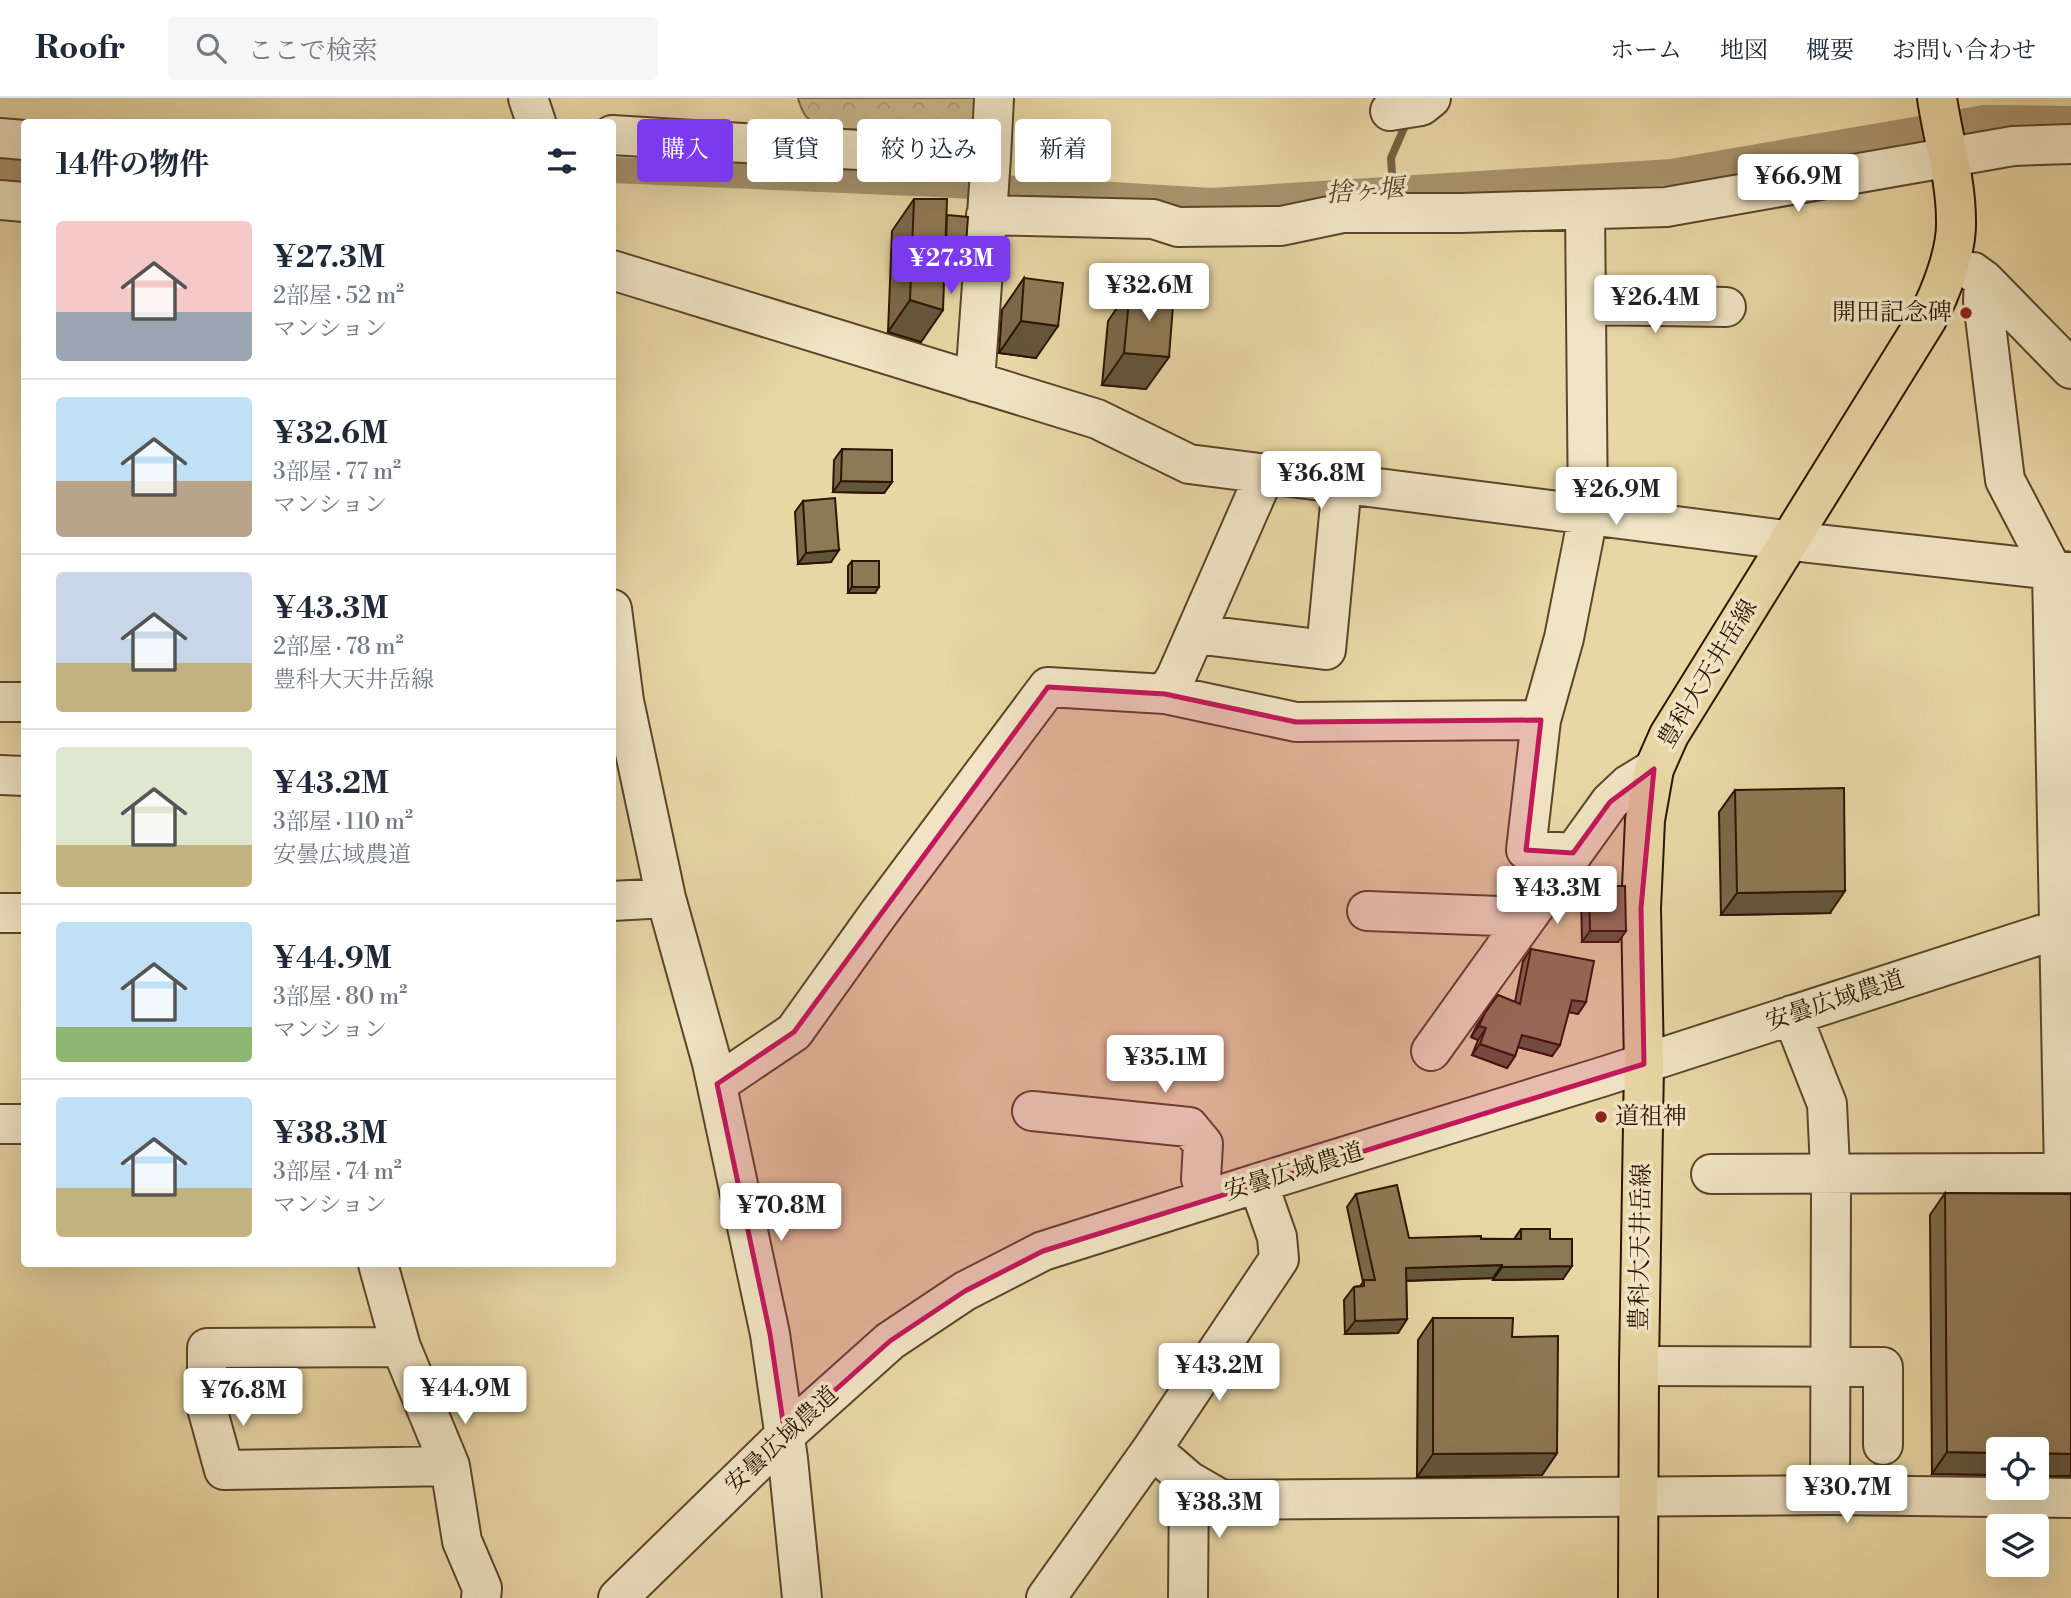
<!DOCTYPE html>
<html lang="ja">
<head>
<meta charset="utf-8">
<style>
  body { margin:0; font-family:"Libre Bodoni","Noto Serif JP",serif; background:#f6f6f7; color:#1f2937; height:100vh; display:flex; flex-direction:column; font-size:26px; white-space:nowrap }
  * { box-sizing:border-box; margin:0 }
  p { font-size:23px; color:#747a83 }
  .icon { flex:none; width:38px; height:38px; fill:none; stroke:currentColor; stroke-width:2; stroke-linecap:round; stroke-linejoin:round }
  .map { position:relative; flex:1; overflow:hidden }
  .details { position:absolute; left:21px; top:21px; width:595px; height:1148px; display:flex; flex-direction:column; background:#fff; border-radius:7px; box-shadow:0 7px 28px #0002 }
  .details>* { flex:none }
  .banner { position:absolute; left:637px; top:21px; width:665px; height:63px; display:flex; gap:14px }
  .controls { position:absolute; left:1986px; top:1339px; display:grid; gap:14px }
  .controls a { display:grid; place-items:center; width:63px; height:63px; border-radius:7px; background:#fff; box-shadow:0 7px 28px #0002; font-size:35px }
  .price { position:absolute; translate:-50% -60px; padding:0 16px; border-radius:7px; background:#fff; color:#222; font-size:23px; line-height:46px; filter:drop-shadow(0 2px 4px #0008) }
  .price::after { content:''; position:absolute; left:50%; top:42px; width:21px; height:16px; margin-left:-10px; background:inherit; clip-path:polygon(0 0,100% 0,50% 100%) }
  .price.on { background:#7c3aed; color:#fff }
  ul { padding:0; list-style:none }
  li { display:flex; align-items:center; gap:21px; height:175px; padding:0 35px }
  li+li { border-top:2px solid #e0e1e3 }
  li span { display:grid; place-items:center; flex:none; width:196px; height:140px; border-radius:7px; color:#555 }
  li>.icon { margin-inline-start:auto }
  span .icon { width:84px; height:84px; fill:#fffc; stroke-width:1 }
  li b { font-size:30px }
  h2 { display:flex; justify-content:space-between; align-items:center; height:84px; padding:0 35px; font-size:30px }
  .chip { padding:0 24px; border-radius:7px; background:#fff; box-shadow:0 7px 28px #0002; font-size:24px; line-height:63px }
  .chip.on { background:#7c3aed; color:#fff }
  header { display:flex; align-items:center; gap:42px; box-sizing:border-box; height:98px; padding:0 35px; background:#fff; border-bottom:2px solid #e0e1e3 }
  header strong { font-size:33px }
  nav { display:flex; gap:38px; margin-inline-start:auto; font-size:24px }
  .search { width:490px; height:63px; background:#f6f6f7; display:flex; align-items:center; gap:18px; box-sizing:border-box; padding:0 24px; border-radius:7px; color:#747a83; font-size:26px }
  .map>svg:first-child { display:block }
  .park { fill:url(#park-crowns); stroke:#7a6544; stroke-width:2 }
  .lines { fill:none; stroke-linecap:round; stroke-linejoin:round }
  .stream { stroke:#776141; stroke-width:8 }
  .canal { stroke:#a8946d; stroke-width:26 }
  .minor-casing { stroke:#5c4529; stroke-width:42 }
  .major-casing { stroke:#2d1500; stroke-width:42 }
  .minor { stroke:#f0e4c4; stroke-width:38 }
  .major { stroke:#e8d6a5; stroke-width:38 }
  .wall { fill:#7a684a; stroke:#2d1500; stroke-width:2 }
  .shaded-wall { fill:#63553c; stroke:#2d1500; stroke-width:2 }
  .building { fill:#8e7956; stroke:#2d1500; stroke-width:2 }
  .marked { fill:#c2185b; fill-opacity:0.2; stroke:#c2185b; stroke-width:5; stroke-linejoin:round }
  .poi-dot { fill:#8f2418; stroke:#f0e4c4; stroke-width:2.5 }
  .labels { text-anchor:middle; dominant-baseline:central; stroke-width:7; stroke-linejoin:round; paint-order:stroke }
  .poi-label { font-size:24px; fill:#2d1500; stroke:#f0e4c4; text-anchor:end }
  .street-label { font-size:24px; fill:#2d1500; stroke:#f0e4c4 }
  .water-label { font-size:26px; font-style:italic; fill:#5e482c; stroke:#f0e4c4 }
</style>
</head>
<body>
<header>
<strong>Roofr</strong>
<div class="search"><svg class="icon" aria-label="search" viewBox="0 0 24 24"><circle cx="10" cy="10" r="6"/><path d="M15 15l6 6"/></svg>ここで検索</div>
<nav><a>ホーム</a><a>地図</a><a>概要</a><a>お問い合わせ</a></nav>
</header>
<div class="map">
<svg width="2071" height="1500" viewBox="0 0 2071 1500">
  <defs>
    <pattern id="park-crowns" width="20" height="18" patternUnits="userSpaceOnUse" patternTransform="scale(1.75)"><rect width="20" height="18" fill="#c8b589"/><path d="M2 6a3 3 0 1 1 6 0M12 15a3 3 0 1 1 6 0" fill="none" stroke="#ac9b74"/></pattern>
  </defs>
  <rect width="100%" height="100%" fill="#e8d6a5"/>
  <filter id="stains"><feTurbulence type="fractalNoise" baseFrequency=".00286" numOctaves="4"/><feColorMatrix values="0 0 0 0 .2 0 0 0 0 .09 0 0 0 0 .02 0 0 0 .5 -.17"/></filter>
  <radialGradient id="worn" r=".72"><stop offset=".6" stop-color="#630" stop-opacity="0"/><stop offset="1" stop-color="#630" stop-opacity=".3"/></radialGradient>
  <path class="park" d="M 798,0 L 981,0 L 979,39 L 826,30 C 808,23 803,19 798,0 Z"/>
  <g class="lines">
    <path class="stream" d="M 1393,91 L 1391,60 L 1408,21"/>
    <path class="canal" d="M 0,70 L 24,72
      M 612,72 L 937,86 L 1211,103 L 1671,74 L 1984,20 L 2071,21"/>
    <g class="minor-casing">
      <path id="minor" d="M 528,0 L 536,24
        M 1390,13 L 1421,8 L 1431,0
        M 612,37 L 991,60 L 975,284
        M 0,40 L 24,42
        M 991,60 L 994,0
        M 0,102 L 24,104
        M 986,117 L 1153,121 L 1178,129 L 1281,128 L 1343,115 L 1461,115 L 1666,109 L 2013,48 L 2071,46
        M 612,172 L 1097,321 L 1189,366 L 1809,445 L 2071,474
        M 1973,174 L 1984,182 L 2071,271
        M 1984,182 L 1983,203 L 2005,382 L 2052,472 L 2064,1075
        M 1586,207 L 1726,209
        M 612,511 L 624,603 L 666,800 L 712,965 L 770,1236 L 788,1361 L 802,1500
        M 1195,536 L 1326,552 L 1342,386
        M 1165,596 L 1176,579 L 1265,376
        M 0,604 L 24,604
        M 0,677 L 24,678
        M 1573,755 L 1526,752 L 1541,622 L 1564,540 L 1588,418 L 1585,112
        M 612,803 L 666,800
        M 1367,813 L 1526,819
        M 0,815 L 24,815
        M 1792,917 L 1827,1006 L 1831,1092 L 1830,1397
        M 1431,953 L 1610,704 L 1628,687 L 1654,671
        M 717,986 L 794,934 L 879,815 L 1048,589 L 1165,596 L 1296,624 L 1541,622
        M 1032,1013 L 1189,1029 L 1203,1046 L 1201,1081
        M 0,1026 L 24,1026
        M 1711,1076 L 2071,1075
        M 378,1166 L 401,1249 L 450,1368 L 462,1443 L 482,1490 L 481,1500
        M 401,1249 L 207,1250 L 207,1310 L 224,1372 L 450,1368
        M 1639,1268 L 1883,1269 L 1883,1347
        M 1152,1351 L 1189,1383 L 1222,1402 L 1830,1397 L 2071,1400
        M 618,1500 L 785,1337 L 890,1243 L 965,1193 L 1043,1153 L 1258,1085 L 1605,978 L 2071,827
        M 1046,1500 L 1152,1351 L 1279,1161 L 1277,1139 L 1258,1085
        M 1188,1500 L 1189,1383"/>
    </g>
    <g class="major-casing">
      <path id="major" d="M 1638,1500 L 1639,1268 L 1644,966 L 1641,810 L 1645,722 L 1654,671 L 1669,637 L 1927,221 C 1941,194 1957,153 1956,123 C 1956,81 1943,41 1937,0"/>
    </g>
    <use href="#minor" class="minor"/>
    <use href="#major" class="major"/>
  </g>
  <path class="wall" d="M 914,101 L 947,117 L 962,152 L 945,151 L 921,244 L 888,234 L 892,133 Z
    M 1024,180 L 1036,260 L 999,255 L 1002,212 Z
    M 1130,191 L 1146,291 L 1102,287 L 1108,223 Z
    M 842,351 L 892,384 L 884,395 L 833,394 L 834,362 Z
    M 803,403 L 831,464 L 798,466 L 795,414 Z
    M 852,463 L 875,495 L 848,495 L 848,468 Z
    M 1735,692 L 1830,815 L 1721,817 L 1719,714 Z
    M 1589,788 L 1618,844 L 1582,844 L 1581,799 Z
    M 1531,851 L 1586,904 L 1578,916 L 1569,914 L 1552,958 L 1518,949 L 1515,958 L 1507,970 L 1472,957 L 1478,942 L 1471,939 L 1477,927 L 1498,897 L 1515,904 L 1523,863 Z
    M 1945,1095 L 1998,1351 L 1998,1377 L 1932,1376 L 1930,1117 Z
    M 1356,1096 L 1409,1140 L 1514,1141 L 1521,1131 L 1550,1141 L 1563,1181 L 1493,1182 L 1493,1180 L 1406,1183 L 1407,1221 L 1398,1235 L 1345,1236 L 1344,1202 L 1354,1189 L 1360,1188 L 1363,1184 L 1347,1109 Z
    M 1433,1220 L 1512,1239 L 1557,1355 L 1542,1377 L 1417,1379 L 1418,1242 Z"/>
  <path class="shaded-wall" d="M 934,144 L 966,147 L 962,152 L 930,150 Z
    M 910,202 L 943,212 L 921,244 L 888,234 Z
    M 1021,223 L 1058,228 L 1036,260 L 999,255 Z
    M 1124,255 L 1169,259 L 1146,291 L 1102,287 Z
    M 841,383 L 892,384 L 884,395 L 833,394 Z
    M 839,452 L 831,464 L 798,466 L 806,455 Z
    M 852,489 L 879,489 L 875,495 L 848,495 Z
    M 1845,793 L 1830,815 L 1721,817 L 1737,795 Z
    M 1590,833 L 1626,833 L 1618,844 L 1582,844 Z
    M 1572,902 L 1586,904 L 1578,916 L 1564,913 Z
    M 1479,928 L 1486,930 L 1478,942 L 1471,939 Z
    M 1522,937 L 1560,947 L 1552,958 L 1514,948 Z
    M 1480,946 L 1515,958 L 1507,970 L 1472,957 Z
    M 1502,1167 L 1493,1180 L 1396,1183 L 1406,1170 Z
    M 1572,1168 L 1563,1181 L 1493,1182 L 1502,1169 Z
    M 1407,1221 L 1398,1235 L 1345,1236 L 1355,1223 Z
    M 1947,1354 L 1998,1355 L 1998,1377 L 1932,1376 Z
    M 1557,1355 L 1542,1377 L 1417,1379 L 1433,1356 Z
    M 2037,1355 L 2071,1356 L 2071,1378 L 2037,1378 Z"/>
  <path class="building" d="M 914,101 L 947,101 L 943,212 L 910,202 Z
    M 947,117 L 968,119 L 966,147 L 946,145 Z
    M 1024,180 L 1063,185 L 1058,228 L 1021,223 Z
    M 1130,191 L 1174,195 L 1169,259 L 1124,255 Z
    M 842,351 L 892,352 L 892,384 L 841,383 Z
    M 835,400 L 839,452 L 806,455 L 803,403 Z
    M 852,463 L 879,463 L 879,489 L 852,489 Z
    M 1844,690 L 1845,793 L 1737,795 L 1735,692 Z
    M 1589,788 L 1625,788 L 1626,833 L 1590,833 Z
    M 1531,851 L 1594,863 L 1586,904 L 1572,902 L 1560,947 L 1522,937 L 1515,958 L 1480,946 L 1486,930 L 1479,928 L 1485,915 L 1498,897 L 1520,906 Z
    M 1397,1087 L 1409,1140 L 1481,1138 L 1481,1141 L 1521,1141 L 1521,1131 L 1550,1131 L 1550,1141 L 1572,1141 L 1572,1168 L 1502,1169 L 1502,1167 L 1406,1170 L 1407,1221 L 1355,1223 L 1354,1189 L 1364,1188 L 1364,1182 L 1375,1182 L 1356,1096 Z
    M 1945,1095 L 2071,1096 L 2071,1356 L 2037,1355 L 2037,1351 L 1998,1351 L 1998,1355 L 1947,1354 Z
    M 1433,1220 L 1513,1220 L 1512,1239 L 1558,1238 L 1557,1355 L 1433,1356 Z"/>
  <path class="marked" d="M 1048,589 L 1165,596 L 1296,624 L 1541,622 L 1526,752 L 1573,755 L 1610,704 L 1654,671 L 1641,810 L 1644,966 L 1043,1153 L 965,1193 L 890,1243 L 785,1337 L 770,1236 L 717,986 L 794,934 Z"/>
  <g class="poi-dot">
    <circle cx="1966" cy="215" r="7"/>
    <circle cx="1601" cy="1019" r="7"/>
  </g>
  <g class="labels">
    <g class="poi-label">
      <text x="1952" y="215">開田記念碑</text>
      <text x="1615" y="1019" text-anchor="start">道祖神</text>
    </g>
    <g class="street-label">
      <text transform="translate(1708 576) rotate(-59)">豊科大天井岳線</text>
      <text transform="translate(1835 903) rotate(-18)">安曇広域農道</text>
      <text transform="translate(1294 1074) rotate(-17)">安曇広域農道</text>
      <text transform="translate(1641 1149) rotate(-89)">豊科大天井岳線</text>
      <text transform="translate(782 1342) rotate(-43)">安曇広域農道</text>
    </g>
    <g class="water-label">
      <text transform="translate(1365 93) rotate(-4)">捨ヶ堰</text>
    </g>
  </g>
  <rect width="100%" height="100%" filter="url(#stains)"/>
  <rect width="100%" height="100%" fill="url(#worn)"/>
</svg>
<div class="controls">
<a><svg class="icon" aria-label="locate" viewBox="0 0 24 24"><circle cx="12" cy="12" r="6"/><path d="M12 2v4M12 18v4M2 12h4M18 12h4"/></svg></a>
<a><svg class="icon" aria-label="layers" viewBox="0 0 24 24"><path d="M12 4l9 5-9 5-9-5zM3 14l9 5 9-5"/></svg></a>
</div>
<b class="price" style="left:1798px;top:116px">¥66.9M</b>
<b class="price on" style="left:951px;top:198px">¥27.3M</b>
<b class="price" style="left:1149px;top:225px">¥32.6M</b>
<b class="price" style="left:1655px;top:237px">¥26.4M</b>
<b class="price" style="left:1321px;top:413px">¥36.8M</b>
<b class="price" style="left:1616px;top:429px">¥26.9M</b>
<b class="price" style="left:1557px;top:828px">¥43.3M</b>
<b class="price" style="left:1165px;top:997px">¥35.1M</b>
<b class="price" style="left:781px;top:1145px">¥70.8M</b>
<b class="price" style="left:1219px;top:1305px">¥43.2M</b>
<b class="price" style="left:465px;top:1328px">¥44.9M</b>
<b class="price" style="left:243px;top:1330px">¥76.8M</b>
<b class="price" style="left:1847px;top:1427px">¥30.7M</b>
<b class="price" style="left:1219px;top:1442px">¥38.3M</b>
<div class="banner">
<a class="chip on">購入</a>
<a class="chip">賃貸</a>
<a class="chip">絞り込み</a>
<a class="chip">新着</a>
</div>
<section class="details">
<h2>14件の物件<svg class="icon" aria-label="filters" viewBox="0 0 24 24"><path d="M4 7h16M4 17h16"/><circle cx="9" cy="7" r="2"/><circle cx="15" cy="17" r="2"/></svg></h2>
<ul>
<li><span style="background:linear-gradient(#f6c9c9 65%,#9aa5b1 0)"><svg class="icon" aria-label="home" viewBox="0 0 24 24"><path d="M3 11l9-7 9 7M6 9v11h12V9"/></svg></span><div><b>¥27.3M</b><p>2部屋 · 52 m²</p><p>マンション</p></div></li>
<li><span style="background:linear-gradient(#bfe0f5 60%,#b9a48a 0)"><svg class="icon" aria-label="home" viewBox="0 0 24 24"><path d="M3 11l9-7 9 7M6 9v11h12V9"/></svg></span><div><b>¥32.6M</b><p>3部屋 · 77 m²</p><p>マンション</p></div></li>
<li><span style="background:linear-gradient(#c9d6e8 65%,#c2b280 0)"><svg class="icon" aria-label="home" viewBox="0 0 24 24"><path d="M3 11l9-7 9 7M6 9v11h12V9"/></svg></span><div><b>¥43.3M</b><p>2部屋 · 78 m²</p><p>豊科大天井岳線</p></div></li>
<li><span style="background:linear-gradient(#dfe7d0 70%,#c2b280 0)"><svg class="icon" aria-label="home" viewBox="0 0 24 24"><path d="M3 11l9-7 9 7M6 9v11h12V9"/></svg></span><div><b>¥43.2M</b><p>3部屋 · 110 m²</p><p>安曇広域農道</p></div></li>
<li><span style="background:linear-gradient(#bfe0f5 75%,#8fb573 0)"><svg class="icon" aria-label="home" viewBox="0 0 24 24"><path d="M3 11l9-7 9 7M6 9v11h12V9"/></svg></span><div><b>¥44.9M</b><p>3部屋 · 80 m²</p><p>マンション</p></div></li>
<li><span style="background:linear-gradient(#bfe0f5 65%,#c2b280 0)"><svg class="icon" aria-label="home" viewBox="0 0 24 24"><path d="M3 11l9-7 9 7M6 9v11h12V9"/></svg></span><div><b>¥38.3M</b><p>3部屋 · 74 m²</p><p>マンション</p></div></li>
</ul>
</section>
</div>
</body>
</html>
